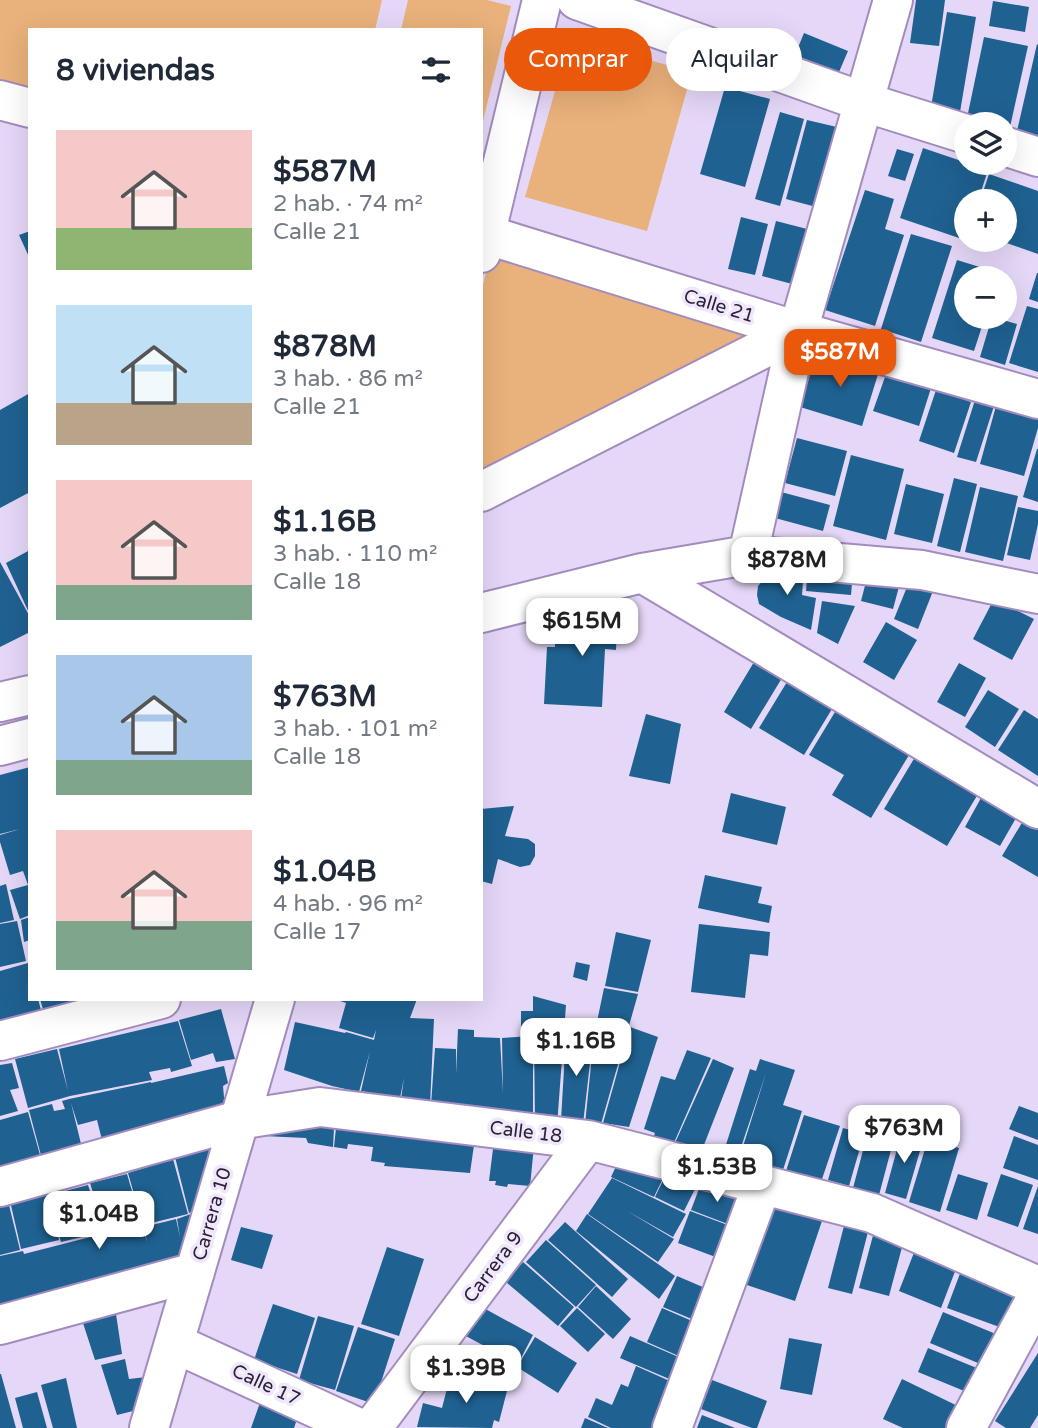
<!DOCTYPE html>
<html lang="es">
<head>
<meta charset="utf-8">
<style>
  body { margin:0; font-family:"Varela Round",sans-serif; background:#f2f2f3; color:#1f2937; height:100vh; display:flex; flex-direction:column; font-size:26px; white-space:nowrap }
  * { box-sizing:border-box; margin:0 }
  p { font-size:23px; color:#747a83 }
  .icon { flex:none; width:38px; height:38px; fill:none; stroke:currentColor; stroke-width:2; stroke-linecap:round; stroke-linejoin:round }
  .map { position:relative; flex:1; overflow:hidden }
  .sheet { position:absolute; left:28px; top:28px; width:455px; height:973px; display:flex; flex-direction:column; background:#fff; border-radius:0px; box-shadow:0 7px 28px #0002 }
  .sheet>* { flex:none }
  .hud { position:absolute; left:504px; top:28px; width:429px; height:63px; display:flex; gap:14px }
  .fabs { position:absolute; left:954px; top:112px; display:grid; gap:14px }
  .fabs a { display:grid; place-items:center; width:63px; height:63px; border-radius:50%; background:#fff; box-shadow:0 7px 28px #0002; font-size:35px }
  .price { position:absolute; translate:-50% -60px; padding:0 16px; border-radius:14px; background:#fff; color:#222; font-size:23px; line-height:46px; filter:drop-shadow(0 2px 4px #0008) }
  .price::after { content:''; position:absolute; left:50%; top:42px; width:21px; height:16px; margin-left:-10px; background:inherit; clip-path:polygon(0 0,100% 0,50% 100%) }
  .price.current { background:#ea580c; color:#fff }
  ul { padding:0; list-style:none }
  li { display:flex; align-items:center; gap:21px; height:175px; padding:0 28px }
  li span { display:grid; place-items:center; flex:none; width:196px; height:140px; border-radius:0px; color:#555 }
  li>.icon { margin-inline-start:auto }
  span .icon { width:84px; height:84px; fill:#fffc; stroke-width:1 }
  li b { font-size:30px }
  h2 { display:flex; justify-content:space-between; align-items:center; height:84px; padding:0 28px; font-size:30px }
  .pill { padding:0 24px; border-radius:32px; background:#fff; box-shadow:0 7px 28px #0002; font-size:24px; line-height:63px }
  .pill.current { background:#ea580c; color:#fff }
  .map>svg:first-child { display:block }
  .green { fill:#e9b17b }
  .building { fill:#1f6191 }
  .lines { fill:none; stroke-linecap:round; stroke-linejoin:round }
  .minor-casing { stroke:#a28cbe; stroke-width:42 }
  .minor { stroke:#fff; stroke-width:38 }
  .labels { text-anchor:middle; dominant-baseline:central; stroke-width:7; stroke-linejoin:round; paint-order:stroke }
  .street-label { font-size:19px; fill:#2b2236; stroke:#f0e7fc }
</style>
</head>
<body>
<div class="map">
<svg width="1038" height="1428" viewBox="0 0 1038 1428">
  <rect width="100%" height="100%" fill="#e5d7f7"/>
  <path class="green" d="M 0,0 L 382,0 L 375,30 L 30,30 L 30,100 L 0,92 Z
    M 408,0 L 487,0 L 511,6 L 481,129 L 481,30 L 401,30 Z
    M 570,38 L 692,72 L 647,231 L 525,197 Z
    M 492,245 L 774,332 L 481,483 L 481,294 Z"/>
  <path class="building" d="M 916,0 L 945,0 L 939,46 L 910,43 Z
    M 993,1 L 1029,7 L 1025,32 L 989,26 Z
    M 947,12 L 976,17 L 960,112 L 931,107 Z
    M 804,33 L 848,51 L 839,72 L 795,55 Z
    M 984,37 L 1028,46 L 1010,127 L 1004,126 L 1004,124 L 997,124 L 967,118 Z
    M 1037,44 L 1038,45 L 1038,136 L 1017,131 Z
    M 725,87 L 770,99 L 745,187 L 700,174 Z
    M 780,112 L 804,119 L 780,206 L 755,199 Z
    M 807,120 L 841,128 L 820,208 L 786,199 Z
    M 923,148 L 988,170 L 978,201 L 966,201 L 965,240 L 900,218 Z
    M 897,149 L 914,154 L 905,181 L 888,176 Z
    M 989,174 L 1038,191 L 1038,254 L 998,240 L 1004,240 L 1004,201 L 980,201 Z
    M 865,190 L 894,199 L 885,229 L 904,235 L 875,326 L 825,310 Z
    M 741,217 L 768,224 L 755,275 L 728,269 Z
    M 776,221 L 811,230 L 796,285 L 762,276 Z
    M 30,231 L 30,259 L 19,235 Z
    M 911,234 L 952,246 L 921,342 L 881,329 Z
    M 957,260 L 999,273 L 997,278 L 966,278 L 966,317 L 985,317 L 974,351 L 932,338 Z
    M 1037,273 L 1038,273 L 1038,302 L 1029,299 Z
    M 1027,306 L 1038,309 L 1038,372 L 1009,363 Z
    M 992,317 L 1017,324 L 1005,365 L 980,357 Z
    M 817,353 L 879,371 L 862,426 L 800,407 Z
    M 886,374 L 931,388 L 919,426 L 873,411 Z
    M 936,390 L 971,402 L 954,453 L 919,441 Z
    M 30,393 L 30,492 L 0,508 L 0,410 Z
    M 975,400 L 994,406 L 976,462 L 957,457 Z
    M 996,406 L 1038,417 L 1038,428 L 1024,476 L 980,464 Z
    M 797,438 L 847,451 L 835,496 L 785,483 Z
    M 1037,449 L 1038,449 L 1038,502 L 1023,497 Z
    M 851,455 L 904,469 L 886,540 L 833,526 Z
    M 954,478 L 977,484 L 960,552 L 937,546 Z
    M 906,484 L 944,494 L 932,543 L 894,534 Z
    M 980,487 L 1018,496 L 1003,561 L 965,552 Z
    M 781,492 L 830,505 L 823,531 L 775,518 Z
    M 1018,507 L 1038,511 L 1038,524 L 1030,560 L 1007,555 Z
    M 30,550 L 30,615 L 6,563 Z
    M 0,562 L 30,617 L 30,632 L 0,647 Z
    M 808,568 L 853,572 L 851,595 L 806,591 Z
    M 804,569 L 802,595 L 816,598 L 811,630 L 781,617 L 759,604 L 757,595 L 758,586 L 765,578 L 781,570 Z
    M 868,574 L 900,583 L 893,609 L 861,601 Z
    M 909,582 L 933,591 L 918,629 L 894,619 Z
    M 994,599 L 1034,619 L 1012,660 L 973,639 Z
    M 822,601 L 855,606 L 838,644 L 817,633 Z
    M 578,603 L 618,605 L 616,650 L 605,649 L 602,707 L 544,704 L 547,647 L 555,647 L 555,635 L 577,636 Z
    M 886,622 L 917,640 L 894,680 L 863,662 Z
    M 757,657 L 785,673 L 751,729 L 724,712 Z
    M 959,663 L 986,678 L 965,717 L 937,702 Z
    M 790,677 L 835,704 L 804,755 L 759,728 Z
    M 988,690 L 1019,709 L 995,747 L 965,727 Z
    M 838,707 L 912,750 L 871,818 L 832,795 L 844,775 L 809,755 Z
    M 1024,710 L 1038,719 L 1038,776 L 998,750 Z
    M 646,714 L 681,724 L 670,784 L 629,776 Z
    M 915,757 L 978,794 L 947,846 L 884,809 Z
    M 30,767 L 30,915 L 20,919 L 10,890 L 28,885 L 23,871 L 10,875 L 0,842 L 0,835 L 20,829 L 0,834 L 0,775 Z
    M 731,793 L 786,807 L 777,845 L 722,832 Z
    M 981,798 L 1016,818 L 1000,846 L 965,827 Z
    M 514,806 L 505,836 L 528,839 L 535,844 L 535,856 L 530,865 L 520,867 L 498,859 L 492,884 L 481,881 L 481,809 Z
    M 1023,821 L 1038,829 L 1038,877 L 1002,856 Z
    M 705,875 L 762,887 L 758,903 L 772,906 L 769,923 L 698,908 Z
    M 6,884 L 14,920 L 0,923 L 0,886 Z
    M 30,917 L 30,940 L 24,942 L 21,920 Z
    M 17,921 L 26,961 L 0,967 L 0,924 Z
    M 699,924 L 770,932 L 768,956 L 750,954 L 745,998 L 691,992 Z
    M 616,932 L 651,940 L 638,992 L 605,986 Z
    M 576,962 L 590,965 L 587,981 L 573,977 Z
    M 28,963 L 30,970 L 30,999 L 38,999 L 41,1010 L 0,1021 L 0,971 Z
    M 604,988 L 638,994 L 601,1124 L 585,1124 L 594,1036 Z
    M 533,996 L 566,1005 L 557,1126 L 535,1125 L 534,1035 L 521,1035 L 521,1011 L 533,1011 Z
    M 40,999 L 99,999 L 44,1013 Z
    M 335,999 L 417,999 L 410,1018 L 434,1019 L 430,1105 L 401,1099 L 404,1078 L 400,1098 L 361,1091 L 370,1051 L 359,1092 L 332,1086 L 284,1070 L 295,1022 L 345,1033 L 346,1032 L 374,1040 L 376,1030 L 373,1038 L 339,1028 L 346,1003 Z
    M 221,1009 L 235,1059 L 216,1062 L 213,1053 L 191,1060 L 179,1020 Z
    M 178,1021 L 192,1066 L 171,1072 L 170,1068 L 149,1072 L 152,1080 L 70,1096 L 28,1108 L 15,1059 L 57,1049 L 68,1091 L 59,1049 Z
    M 630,1027 L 658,1037 L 629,1127 L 603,1123 Z
    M 458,1029 L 474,1030 L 474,1037 L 500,1038 L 503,1093 L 502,1038 L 533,1036 L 533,1126 L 431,1105 L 435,1048 L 456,1049 L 456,1074 Z
    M 566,1035 L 593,1037 L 583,1124 L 561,1120 Z
    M 687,1050 L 711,1058 L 673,1145 L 653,1138 L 655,1133 L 644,1129 L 661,1076 L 675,1080 Z
    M 713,1059 L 734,1068 L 702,1150 L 675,1143 Z
    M 760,1059 L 795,1070 L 783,1105 L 802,1111 L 783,1170 L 740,1156 L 766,1073 L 738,1156 L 724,1151 L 750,1069 L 756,1071 Z
    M 12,1063 L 19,1088 L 10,1090 L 18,1111 L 0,1116 L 0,1065 Z
    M 224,1066 L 228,1083 L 223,1086 L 224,1097 L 227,1097 L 232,1116 L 166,1134 L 162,1120 L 164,1133 L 103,1144 L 97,1120 L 78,1125 L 71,1103 L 83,1152 L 43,1163 L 29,1110 L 52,1104 L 54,1111 L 65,1109 L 62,1101 L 69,1099 L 151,1082 L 151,1083 Z
    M 1019,1106 L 1038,1113 L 1038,1140 L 1009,1129 Z
    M 28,1112 L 42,1162 L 0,1173 L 0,1120 Z
    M 804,1115 L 840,1126 L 821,1182 L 786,1171 Z
    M 268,1121 L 334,1128 L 333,1147 L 308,1143 L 306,1138 L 264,1136 Z
    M 390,1127 L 475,1138 L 470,1173 L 384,1166 L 385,1163 L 371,1161 L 373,1147 L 348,1144 L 347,1149 L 334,1147 L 336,1128 L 389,1136 Z
    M 843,1128 L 864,1134 L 849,1186 L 828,1180 Z
    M 869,1128 L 895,1135 L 879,1195 L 853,1188 Z
    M 902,1131 L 924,1137 L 906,1199 L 885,1193 Z
    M 1014,1136 L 1038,1145 L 1038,1180 L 1003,1168 Z
    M 928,1139 L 959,1148 L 940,1212 L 909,1202 Z
    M 494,1141 L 534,1146 L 530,1186 L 508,1184 L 507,1187 L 495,1185 L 496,1181 L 489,1181 Z
    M 206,1149 L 214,1149 L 206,1205 L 189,1213 L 175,1157 Z
    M 173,1159 L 188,1214 L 143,1225 L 128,1173 Z
    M 619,1160 L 665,1174 L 654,1197 L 611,1177 Z
    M 127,1174 L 147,1242 L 144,1227 L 176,1219 L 180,1237 L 177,1219 L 205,1209 L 188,1261 L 0,1311 L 0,1256 L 23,1251 L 24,1254 L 106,1233 L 90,1183 Z
    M 666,1174 L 698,1183 L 684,1211 L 655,1197 Z
    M 958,1174 L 988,1183 L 977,1220 L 946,1210 Z
    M 1001,1174 L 1033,1185 L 1018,1227 L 987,1216 Z
    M 612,1178 L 686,1214 L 673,1237 L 627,1211 L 674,1239 L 658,1262 L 588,1214 Z
    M 702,1181 L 743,1197 L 733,1226 L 691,1210 Z
    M 88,1185 L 103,1232 L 61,1242 L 57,1228 L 59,1240 L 21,1249 L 10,1201 L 50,1193 L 50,1195 Z
    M 1038,1186 L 1038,1234 L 1023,1229 Z
    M 769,1199 L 823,1218 L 795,1301 L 741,1283 Z
    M 8,1201 L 20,1250 L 0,1255 L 0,1203 Z
    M 690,1211 L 733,1227 L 721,1259 L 678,1243 Z
    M 587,1214 L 675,1276 L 659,1299 L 576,1231 Z
    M 565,1222 L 628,1279 L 612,1297 L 548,1240 Z
    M 845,1222 L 869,1228 L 852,1294 L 828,1288 Z
    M 241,1227 L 273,1235 L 262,1269 L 231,1260 Z
    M 875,1228 L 905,1236 L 889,1296 L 859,1288 Z
    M 546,1240 L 596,1285 L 576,1307 L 526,1262 Z
    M 917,1245 L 959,1261 L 941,1308 L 899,1291 Z
    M 387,1247 L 424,1259 L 399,1336 L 361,1324 Z
    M 523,1262 L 574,1307 L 558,1326 L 506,1282 Z
    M 964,1263 L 1022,1285 L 1005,1329 L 947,1308 Z
    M 677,1276 L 719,1294 L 706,1325 L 663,1307 Z
    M 596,1286 L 631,1319 L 613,1339 L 578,1307 Z
    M 273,1304 L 315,1318 L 297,1374 L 254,1360 Z
    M 480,1306 L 533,1335 L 518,1364 L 464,1335 Z
    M 577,1308 L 605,1334 L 588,1352 L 560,1326 Z
    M 662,1308 L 706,1327 L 690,1361 L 647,1342 Z
    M 943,1312 L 1003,1337 L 990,1368 L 930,1343 Z
    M 116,1314 L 122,1354 L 95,1360 L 82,1320 Z
    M 318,1316 L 354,1326 L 335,1390 L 299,1380 Z
    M 358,1327 L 395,1339 L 374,1404 L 336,1391 Z
    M 630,1336 L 690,1362 L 681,1384 L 620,1358 Z
    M 535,1337 L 577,1363 L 558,1393 L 517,1367 Z
    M 789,1338 L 822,1344 L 812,1395 L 780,1389 Z
    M 462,1346 L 514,1363 L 507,1386 L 455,1369 Z
    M 928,1348 L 984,1371 L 974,1395 L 918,1372 Z
    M 1038,1353 L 1038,1415 L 1030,1428 L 1006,1428 L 995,1421 Z
    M 125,1359 L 129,1379 L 155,1376 L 145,1408 L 117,1415 L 101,1365 Z
    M 636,1366 L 681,1386 L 663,1428 L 611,1428 L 588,1417 L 596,1398 L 612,1405 L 621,1384 L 628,1387 Z
    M 451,1373 L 508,1387 L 499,1422 L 494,1420 L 492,1428 L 417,1427 L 423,1403 L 442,1408 Z
    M 0,1374 L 1,1374 L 16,1428 L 0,1428 Z
    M 66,1378 L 77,1428 L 53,1428 L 41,1385 Z
    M 902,1379 L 964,1409 L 954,1428 L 903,1428 L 883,1419 Z
    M 712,1380 L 767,1401 L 757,1428 L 752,1428 L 701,1409 Z
    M 37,1392 L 47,1428 L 23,1428 L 15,1398 Z
    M 261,1400 L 299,1413 L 294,1428 L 251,1428 Z
    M 702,1415 L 735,1428 L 697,1428 Z
    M 585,1418 L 608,1428 L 581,1428 Z"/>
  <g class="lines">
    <g class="minor-casing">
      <path id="minor" d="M 577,0 L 864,102 L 966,134
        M 0,100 L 30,108
        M 1004,146 L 1038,157
        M 481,233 L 798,331 L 1038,399
        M 481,253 L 542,0
        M 481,492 L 798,331
        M 748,555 L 798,331 L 893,0
        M 642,573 L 1038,809
        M 481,613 L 642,573 L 748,555 L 922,570 L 1038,594
        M 0,702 L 30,695
        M 0,746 L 30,738
        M 0,1041 L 161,999
        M 0,1187 L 239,1120 L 320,1107 L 588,1140 L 872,1213 L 1038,1286
        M 0,1325 L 195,1272
        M 174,1343 L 359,1428
        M 149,1428 L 275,999
        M 372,1428 L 588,1140
        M 672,1428 L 762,1185
        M 966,1428 L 1038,1295"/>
    </g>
    <use href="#minor" class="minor"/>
  </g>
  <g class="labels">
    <g class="street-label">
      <text transform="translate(719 306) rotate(17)">Calle 21</text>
      <text transform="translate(526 1132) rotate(7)">Calle 18</text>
      <text transform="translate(212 1214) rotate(-74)">Carrera 10</text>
      <text transform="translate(493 1267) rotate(-53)">Carrera 9</text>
      <text transform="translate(266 1385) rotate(25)">Calle 17</text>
    </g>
  </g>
</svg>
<div class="fabs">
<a><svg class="icon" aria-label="layers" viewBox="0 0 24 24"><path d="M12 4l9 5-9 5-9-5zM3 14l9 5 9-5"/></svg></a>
<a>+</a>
<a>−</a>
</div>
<b class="price current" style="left:840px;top:389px">$587M</b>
<b class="price" style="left:787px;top:597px">$878M</b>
<b class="price" style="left:582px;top:658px">$615M</b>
<b class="price" style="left:576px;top:1078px">$1.16B</b>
<b class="price" style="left:904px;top:1165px">$763M</b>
<b class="price" style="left:717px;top:1204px">$1.53B</b>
<b class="price" style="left:99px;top:1251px">$1.04B</b>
<b class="price" style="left:466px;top:1405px">$1.39B</b>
<div class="hud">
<a class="pill current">Comprar</a>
<a class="pill">Alquilar</a>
</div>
<section class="sheet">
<h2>8 viviendas<svg class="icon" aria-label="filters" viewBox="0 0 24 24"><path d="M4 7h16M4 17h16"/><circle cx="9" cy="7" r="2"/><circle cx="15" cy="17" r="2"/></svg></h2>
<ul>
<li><span style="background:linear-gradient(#f6c9c9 70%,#8fb573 0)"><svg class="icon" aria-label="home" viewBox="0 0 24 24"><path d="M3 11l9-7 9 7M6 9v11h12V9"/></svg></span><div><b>$587M</b><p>2 hab. · 74 m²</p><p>Calle 21</p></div></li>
<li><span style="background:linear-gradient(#bfe0f5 70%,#b9a48a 0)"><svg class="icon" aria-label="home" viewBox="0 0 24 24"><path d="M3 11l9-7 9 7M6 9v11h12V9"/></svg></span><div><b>$878M</b><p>3 hab. · 86 m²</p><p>Calle 21</p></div></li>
<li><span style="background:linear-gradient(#f6c9c9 75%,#7fa58c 0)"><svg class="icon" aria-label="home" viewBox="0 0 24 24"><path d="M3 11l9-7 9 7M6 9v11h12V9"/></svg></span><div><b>$1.16B</b><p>3 hab. · 110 m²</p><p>Calle 18</p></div></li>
<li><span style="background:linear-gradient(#a9c7e8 75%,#7fa58c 0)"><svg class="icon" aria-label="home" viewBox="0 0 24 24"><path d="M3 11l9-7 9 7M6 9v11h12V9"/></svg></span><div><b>$763M</b><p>3 hab. · 101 m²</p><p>Calle 18</p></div></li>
<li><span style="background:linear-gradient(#f6c9c9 65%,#7fa58c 0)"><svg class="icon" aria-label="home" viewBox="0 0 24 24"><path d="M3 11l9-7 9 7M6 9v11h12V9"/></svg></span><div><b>$1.04B</b><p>4 hab. · 96 m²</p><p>Calle 17</p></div></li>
</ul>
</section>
</div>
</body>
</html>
